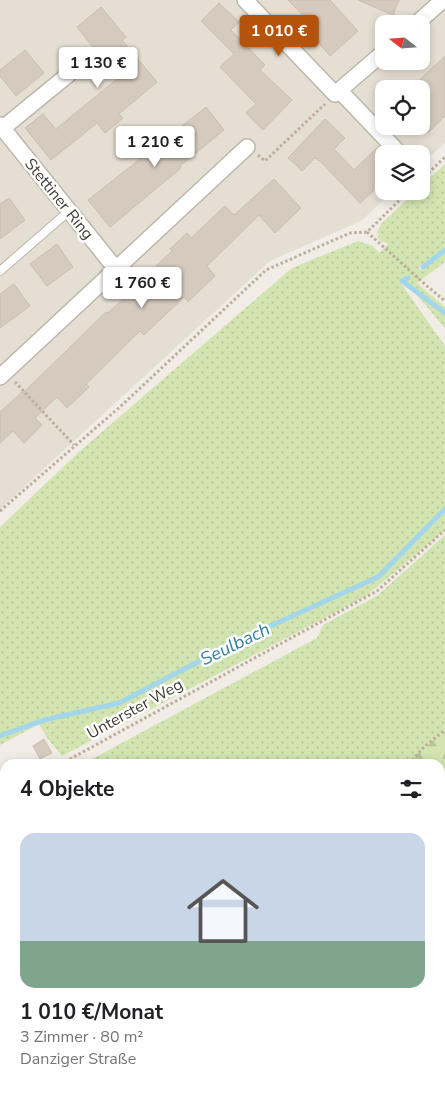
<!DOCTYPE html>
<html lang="de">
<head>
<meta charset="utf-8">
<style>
  body { margin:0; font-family:"Nunito Sans",sans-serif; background:#f6f6f6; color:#202124; height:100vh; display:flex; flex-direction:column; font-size:19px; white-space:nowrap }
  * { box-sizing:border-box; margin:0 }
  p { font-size:16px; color:#757577 }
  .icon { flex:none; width:28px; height:28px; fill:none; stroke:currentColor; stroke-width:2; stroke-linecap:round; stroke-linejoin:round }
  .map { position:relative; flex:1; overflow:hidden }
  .details { position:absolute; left:0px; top:759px; width:445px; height:336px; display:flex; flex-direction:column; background:#fff; border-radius:15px 15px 0 0; box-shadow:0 2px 8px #0003 }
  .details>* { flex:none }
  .needle { width:32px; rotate:287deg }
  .fabs { position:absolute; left:375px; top:15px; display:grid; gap:10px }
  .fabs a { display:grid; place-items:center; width:55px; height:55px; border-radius:10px; background:#fff; box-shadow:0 2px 8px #0003; font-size:25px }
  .price { position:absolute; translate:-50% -42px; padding:0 11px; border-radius:5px; background:#fff; color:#222; font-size:16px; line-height:32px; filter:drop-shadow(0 1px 2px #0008) }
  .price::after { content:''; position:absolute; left:50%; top:30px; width:15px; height:11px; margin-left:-8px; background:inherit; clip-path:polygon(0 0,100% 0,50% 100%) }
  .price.active { background:#b45309; color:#fff }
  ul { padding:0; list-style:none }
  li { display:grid; align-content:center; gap:10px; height:265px; padding:0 20px }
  li span { display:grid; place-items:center; height:155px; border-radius:15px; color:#555 }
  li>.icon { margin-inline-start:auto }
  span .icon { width:90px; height:90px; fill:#fffc; stroke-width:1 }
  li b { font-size:21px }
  h2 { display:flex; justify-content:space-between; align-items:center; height:60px; padding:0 20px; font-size:21px }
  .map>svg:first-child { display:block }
  .residential { fill:#e5ded3; fill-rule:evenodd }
  .grass { fill:url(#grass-dots) }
  .forest { fill:url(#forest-firs) }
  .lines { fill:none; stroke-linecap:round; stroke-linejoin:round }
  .stream { stroke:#a4d6eb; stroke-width:5 }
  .building { fill:#d5cabe; stroke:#ccbeaf }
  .lane-casing { stroke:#bfb6ab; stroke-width:10 }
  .street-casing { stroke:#bfb6ab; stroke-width:18 }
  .path { stroke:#bdad9a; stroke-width:3; stroke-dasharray:2.5 2.5; stroke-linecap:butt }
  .lane { stroke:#fff; stroke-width:8 }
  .street { stroke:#fff; stroke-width:15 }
  .labels { text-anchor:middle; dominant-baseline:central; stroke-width:5; stroke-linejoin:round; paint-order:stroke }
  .street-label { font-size:16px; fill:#433c35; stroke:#fff }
  .water-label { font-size:18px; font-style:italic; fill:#337ea0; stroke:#fff }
</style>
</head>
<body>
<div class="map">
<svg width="445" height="1094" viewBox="0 0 445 1094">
  <defs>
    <pattern id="grass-dots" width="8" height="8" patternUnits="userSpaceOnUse" patternTransform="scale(1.25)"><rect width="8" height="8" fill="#d2e4b0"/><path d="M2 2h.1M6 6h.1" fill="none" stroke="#b6c498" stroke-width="1.8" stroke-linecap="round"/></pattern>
    <pattern id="forest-firs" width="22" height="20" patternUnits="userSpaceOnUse" patternTransform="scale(1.25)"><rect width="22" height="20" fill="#d2e4b0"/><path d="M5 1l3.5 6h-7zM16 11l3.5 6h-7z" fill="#b6c498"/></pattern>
  </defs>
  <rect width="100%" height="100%" fill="#f1ece5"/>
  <path class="residential" d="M 0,0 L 445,0 L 445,143 L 421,165 L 421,154 L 384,154 L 384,191 L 393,191 L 361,221 L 270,261 L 0,509 ZM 384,24 L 421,24 L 421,61 L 384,61 ZM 384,89 L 421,89 L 421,126 L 384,126 Z"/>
  <path class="grass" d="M 445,164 L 445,247 L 418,268 L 422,270 L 445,253 L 445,262 L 417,283 L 445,307 L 445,328 L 403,279 L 400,282 L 445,346 L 445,530 L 366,596 L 62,756 L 48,739 L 39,724 L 0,745 L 0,527 L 80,451 L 292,268 L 358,241 L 373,246 L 379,253 L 388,244 L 379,240 L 377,232 L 381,224 L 416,191 L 421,191 L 421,186 Z
    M 445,535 L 445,730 L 424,747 L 409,764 L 83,764 L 317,638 L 323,625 L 377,596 Z
    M 5,806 L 5,1090 L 29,1090 L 27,1094 L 0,1094 L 0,809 Z"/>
  <path class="forest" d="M 445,731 L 445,1094 L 29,1094 L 30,1090 L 440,1090 L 440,764 L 409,764 L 424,747 Z"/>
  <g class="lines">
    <path class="stream" d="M 423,267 L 445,250
      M 408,278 L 402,281 L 445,313
      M 0,736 L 44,720 L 119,703 L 242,639 L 378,577 L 445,509"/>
  </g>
  <path class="building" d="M 288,0 L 330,0 L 358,31 L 330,56 L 310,33 L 316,29 Z
    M 358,0 L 399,0 L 393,15 Z
    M 219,3 L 239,22 L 231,30 L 265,65 L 260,70 L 292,100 L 263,130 L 246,113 L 256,104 L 220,67 L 234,54 L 201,21 Z
    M 101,7 L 126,37 L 122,40 L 157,82 L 119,114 L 123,118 L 105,133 L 97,123 L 51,160 L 25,128 L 43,114 L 56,129 L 117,79 L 111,72 L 112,71 L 77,27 Z
    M 25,50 L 44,73 L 16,96 L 0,76 L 0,70 Z
    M 445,56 L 445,116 L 428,133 L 421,126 L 421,89 L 410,89 Z
    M 206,107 L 224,130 L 180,166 L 181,168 L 110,227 L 88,200 Z
    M 325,119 L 345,138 L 334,149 L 354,170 L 379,146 L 384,151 L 384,181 L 360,203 L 321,162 L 315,158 L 302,171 L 288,158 Z
    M 274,179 L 301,208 L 275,233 L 259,215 L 207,266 L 215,276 L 188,302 L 184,297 L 144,335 L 140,331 L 86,384 L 89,387 L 67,408 L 57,397 L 35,418 L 42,425 L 24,443 L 13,431 L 0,443 L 0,412 L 22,392 L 23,393 L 106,312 L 108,313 L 156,268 L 155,267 L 172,251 L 170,249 L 187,233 L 191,238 L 225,206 L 234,215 Z
    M 9,198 L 25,220 L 0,239 L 0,204 Z
    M 57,244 L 73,267 L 47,286 L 30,264 Z
    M 14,284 L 30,306 L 0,328 L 0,294 Z
    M 44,739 L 52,753 L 40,759 L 33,746 Z"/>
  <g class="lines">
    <g class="lane-casing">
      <path id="lane" d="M 0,271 L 69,211"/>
    </g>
    <g class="street-casing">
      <path id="street" d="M 245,0 L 335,94 L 384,52
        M 416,24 L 443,0
        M 340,91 L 400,154
        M 0,125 L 116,269 L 0,377
        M 3,128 L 69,74
        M 116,269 L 247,147"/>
    </g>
    <path class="path" d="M 258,155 L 265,161 L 325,104
      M 421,180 L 445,157
      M 367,232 L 427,286 L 445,301
      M 15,382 L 74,445
      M 0,511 L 121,406 L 266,270 L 350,233 L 367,232 L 409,191
      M 61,764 L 377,591 L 445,530
      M 409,764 L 424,747 L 445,730
      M 0,798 L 5,810
      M 106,1094 L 107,1090"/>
    <use href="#lane" class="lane"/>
    <use href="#street" class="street"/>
  </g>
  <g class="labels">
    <g class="street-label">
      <text transform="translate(59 199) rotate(51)">Stettiner Ring</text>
      <text transform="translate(135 709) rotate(-29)">Unterster Weg</text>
    </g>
    <g class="water-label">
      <text transform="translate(235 644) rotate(-26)">Seulbach</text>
    </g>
  </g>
</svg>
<div class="fabs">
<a><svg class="needle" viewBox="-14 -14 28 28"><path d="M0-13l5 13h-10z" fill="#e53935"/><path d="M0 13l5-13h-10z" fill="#757577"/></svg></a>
<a><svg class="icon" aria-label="locate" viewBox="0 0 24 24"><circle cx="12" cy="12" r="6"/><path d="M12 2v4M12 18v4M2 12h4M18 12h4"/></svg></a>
<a><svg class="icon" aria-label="layers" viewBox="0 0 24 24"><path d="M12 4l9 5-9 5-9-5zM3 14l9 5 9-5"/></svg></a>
</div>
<b class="price active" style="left:279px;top:57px">1 010 €</b>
<b class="price" style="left:98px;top:89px">1 130 €</b>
<b class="price" style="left:155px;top:168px">1 210 €</b>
<b class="price" style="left:142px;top:309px">1 760 €</b>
<section class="details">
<h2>4 Objekte<svg class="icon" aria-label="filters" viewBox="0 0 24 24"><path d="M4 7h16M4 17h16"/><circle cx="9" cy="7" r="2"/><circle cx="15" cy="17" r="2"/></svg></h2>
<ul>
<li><span style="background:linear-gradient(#c9d6e8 70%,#7fa58c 0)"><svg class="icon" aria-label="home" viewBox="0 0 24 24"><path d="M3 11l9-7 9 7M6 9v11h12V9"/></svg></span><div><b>1 010 €/Monat</b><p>3 Zimmer · 80 m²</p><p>Danziger Straße</p></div></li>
</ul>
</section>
</div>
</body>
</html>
